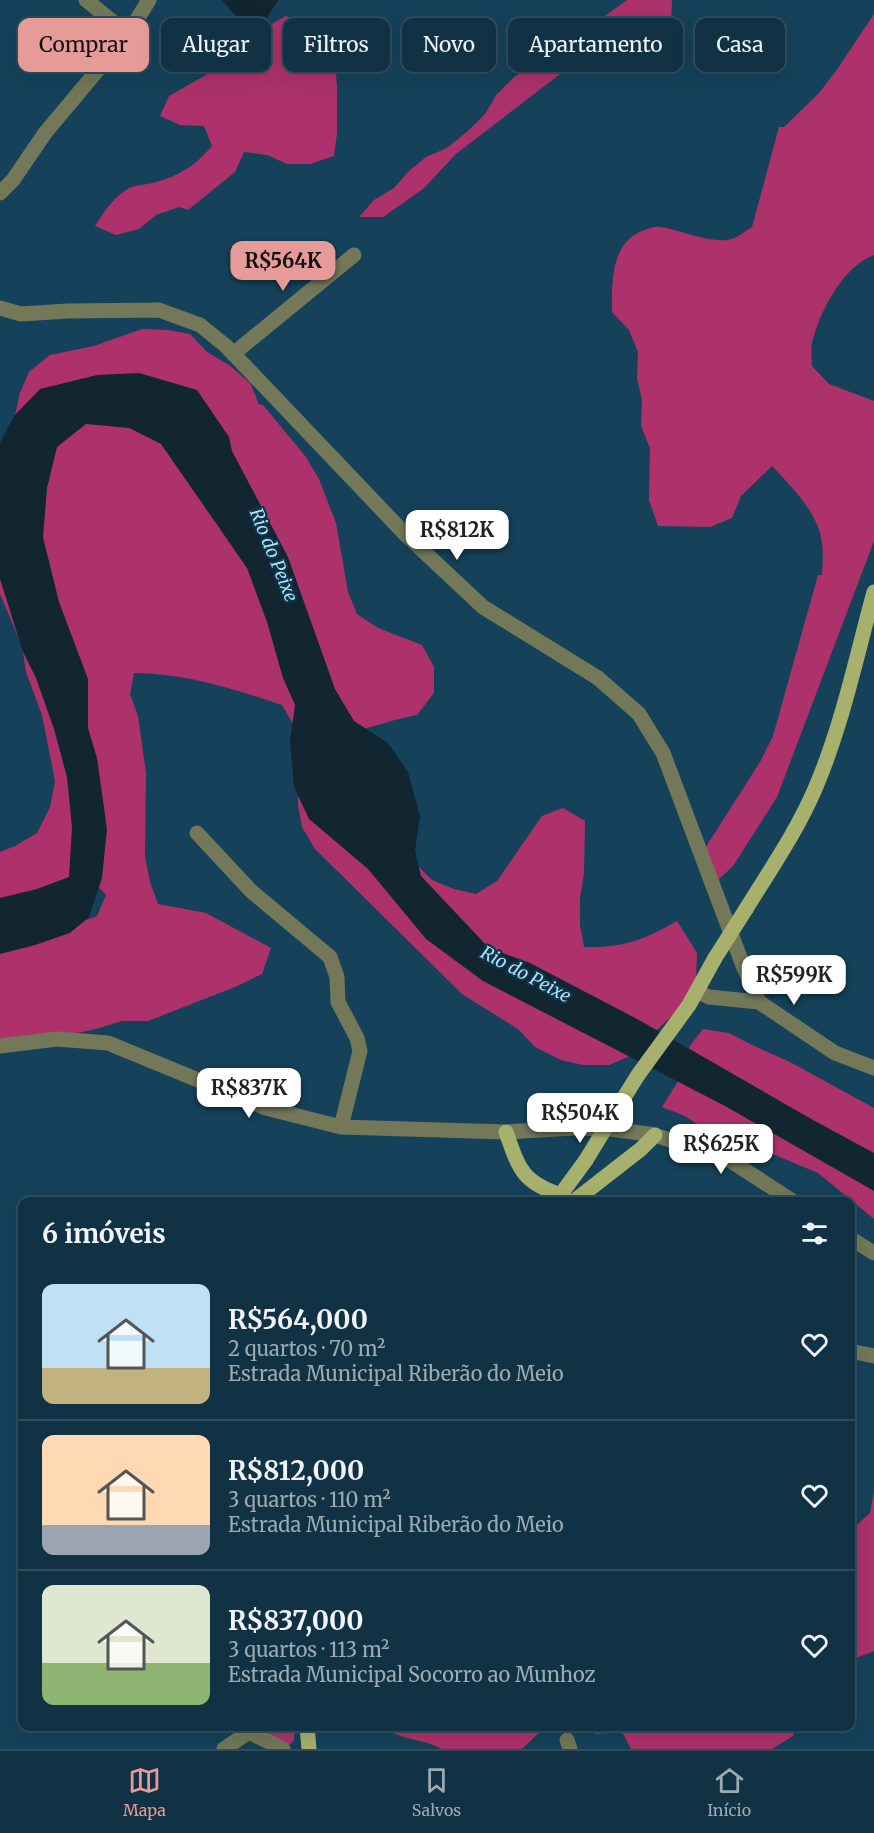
<!DOCTYPE html>
<html lang="pt">
<head>
<meta charset="utf-8">
<style>
  body { margin:0; font-family:Merriweather,serif; background:#1e3e4f; color:#f1f3f6; height:100vh; display:flex; flex-direction:column; font-size:22px; white-space:nowrap }
  * { box-sizing:border-box; margin:0 }
  p { font-size:20px; color:#9caab2 }
  .icon { flex:none; width:33px; height:33px; fill:none; stroke:currentColor; stroke-width:2; stroke-linecap:round; stroke-linejoin:round }
  .map { position:relative; flex:1; overflow:hidden }
  .drawer { position:absolute; left:18px; top:1197px; width:837px; height:534px; display:flex; flex-direction:column; background:#103244; border-radius:12px; box-shadow:0 6px 24px #0002,0 0 0 2px #304d5d }
  .drawer>* { flex:none }
  .hud { position:absolute; left:18px; top:18px; width:838px; height:54px; display:flex; gap:12px }
  .price { position:absolute; translate:-50% -51px; padding:0 14px; border-radius:12px; background:#fff; color:#222; font-size:20px; line-height:39px; filter:drop-shadow(0 2px 3px #0008) }
  .price::after { content:''; position:absolute; left:50%; top:36px; width:18px; height:14px; margin-left:-9px; background:inherit; clip-path:polygon(0 0,100% 0,50% 100%) }
  .price.active { background:#e69b98; color:#111 }
  ul { padding:0; list-style:none }
  li { display:flex; align-items:center; gap:18px; height:150px; padding:0 24px }
  li+li { border-top:2px solid #304d5d }
  li span { display:grid; place-items:center; flex:none; width:168px; height:120px; border-radius:12px; color:#555 }
  li>.icon { margin-inline-start:auto }
  span .icon { width:72px; height:72px; fill:#fffc; stroke-width:1 }
  li b { font-size:26px }
  h2 { display:flex; justify-content:space-between; align-items:center; height:72px; padding:0 24px; font-size:26px }
  .pill { padding:0 21px; border-radius:12px; background:#103244; box-shadow:0 6px 24px #0002,0 0 0 2px #304d5d; font-size:21px; line-height:54px }
  .pill.active { background:#e69b98; color:#111 }
  .menu { display:flex; justify-content:space-around; align-items:center; height:84px; border-top:2px solid #304d5d; background:#103244; font-size:16px; color:#9caab2 }
  .menu a { display:grid; justify-items:center; gap:3px }
  .menu .active { color:#e69b98 }
  .map>svg:first-child { display:block }
  .forest { fill:#ad326c }
  .water { fill:#122632 }
  .lines { fill:none; stroke-linecap:round; stroke-linejoin:round }
  .minor { stroke:#737858; stroke-width:15 }
  .major { stroke:#a7b16d; stroke-width:15 }
  .major-bridge { stroke:#a7b16d; stroke-width:15 }
  .labels { text-anchor:middle; dominant-baseline:central; stroke-width:4.5; stroke-linejoin:round; paint-order:stroke }
  .water-label { font-size:18px; font-style:italic; fill:#c0ddef; stroke:#07384f }
</style>
</head>
<body>
<div class="map">
<svg width="874" height="1749" viewBox="0 0 874 1749">
  <rect width="100%" height="100%" fill="#15425a"/>
  <path class="forest" d="M 627,0 L 672,0 L 671,33 L 616,48 L 572,65 L 456,154 L 423,189 L 383,217 L 359,217 L 374,200 L 394,188 L 409,171 L 426,157 L 447,148 L 468,131 L 485,114 L 497,94 L 514,77 L 535,65 L 552,51 L 573,39 Z
    M 874,14 L 874,255 C 844,266 821,309 813,339 C 810,347 812,358 812,366 L 829,384 L 874,401 L 874,541 L 777,797 L 733,866 L 715,883 L 702,853 L 760,762 L 773,736 L 818,575 L 822,575 C 823,560 824,542 818,527 C 809,504 789,484 772,466 L 741,496 L 732,518 L 710,527 L 658,526 L 649,500 L 650,448 L 641,426 L 642,400 L 637,378 L 638,352 L 629,330 L 612,312 C 612,284 610,244 642,231 C 648,229 654,226 660,227 C 683,230 703,242 728,240 C 736,239 745,231 752,227 L 779,127 L 784,127 L 819,93 L 836,71 Z
    M 286,16 L 309,25 L 320,46 L 335,63 L 337,86 L 337,133 L 334,156 L 310,164 L 287,164 L 267,155 L 244,152 L 235,172 L 188,210 L 179,207 L 156,215 L 139,229 L 116,235 L 95,226 C 104,212 112,199 126,190 C 133,185 144,185 153,183 C 179,176 194,167 212,146 L 204,126 L 180,125 L 160,116 L 169,96 L 213,71 L 228,53 L 245,39 Z
    M 142,329 L 168,330 L 190,334 L 207,352 L 229,365 L 250,383 L 259,404 L 263,405 L 306,457 L 319,479 L 336,523 L 348,592 L 357,614 L 378,628 L 422,645 L 434,667 L 434,693 L 417,715 C 394,719 374,727 351,732 L 415,863 L 432,880 L 454,889 L 476,894 L 497,881 L 542,816 L 563,808 L 585,821 L 584,873 L 580,899 L 580,925 L 584,947 C 623,948 644,940 677,921 L 697,953 L 696,983 L 683,1005 L 630,1056 L 609,1065 L 583,1065 L 561,1060 L 535,1047 L 518,1029 L 462,994 L 315,849 L 302,827 L 298,805 L 299,748 L 295,727 L 282,705 C 234,689 185,673 134,673 L 130,694 L 138,716 L 146,773 L 145,856 L 150,882 L 158,904 L 206,913 L 271,948 L 262,974 L 235,987 L 148,1021 L 122,1021 L 96,1029 L 0,1049 L 0,953 L 97,916 L 106,895 L 89,877 L 0,911 L 0,852 L 15,846 L 37,833 L 50,807 L 55,781 L 42,715 L 26,672 L 22,646 L 0,594 L 0,452 L 15,415 L 20,393 L 29,372 L 50,355 L 94,346 Z
    M 703,1029 L 729,1033 L 750,1044 L 790,1062 L 874,1108 L 874,1219 L 818,1173 L 775,1155 L 725,1143 L 685,1116 L 662,1107 L 685,1070 L 689,1047 Z
    M 874,1491 L 874,1651 L 851,1660 L 851,1530 L 870,1513 Z
    M 265,1727 L 295,1727 L 294,1740 L 285,1749 L 269,1734 Z
    M 377,1727 L 549,1727 L 541,1731 L 523,1748 L 520,1749 L 442,1749 L 428,1743 L 406,1738 Z
    M 579,1727 L 795,1727 L 793,1736 L 772,1749 L 631,1749 L 622,1732 L 596,1734 Z"/>
  <path class="water" d="M 222,0 L 279,0 L 270,12 L 263,29 L 251,31 L 242,23 Z
    M 139,373 L 197,390 L 229,437 L 232,451 L 288,557 L 335,689 L 354,721 L 388,743 L 408,772 L 420,816 L 415,851 L 421,876 L 489,948 L 530,963 L 639,1020 L 813,1120 L 874,1153 L 874,1191 L 725,1106 L 483,981 L 426,939 L 368,869 L 309,819 L 294,787 L 290,741 L 295,705 L 283,678 L 267,622 L 247,568 L 161,444 L 129,428 L 86,424 L 57,447 L 47,488 L 43,537 L 59,602 L 88,679 L 88,728 L 97,758 L 107,829 L 102,878 L 89,917 L 70,933 L 35,945 L 0,954 L 0,898 L 37,889 L 69,877 L 72,827 L 67,777 L 54,729 L 36,678 L 23,652 L 0,579 L 0,443 L 14,416 L 40,389 L 97,375 Z"/>
  <g class="lines">
    <path class="minor" d="M 86,0 L 128,34
      M 0,193 L 13,180 L 45,133 L 128,34 L 149,0
      M 0,308 L 21,314 L 68,311 L 159,310 L 200,325 L 226,346 L 405,534 L 483,607 L 598,678 L 639,714 L 663,753 L 744,968 L 759,1002
      M 233,354 L 354,255
      M 197,833 L 251,891 L 330,957 L 337,977 L 338,1002 L 357,1038 L 360,1051 L 341,1127
      M 698,992 L 709,997 L 759,1002 L 835,1053 L 874,1068
      M 0,1046 L 57,1039 L 108,1043 L 266,1108 L 341,1127 L 506,1132 L 572,1128 L 611,1129 L 655,1135 L 731,1161 L 794,1202
      M 850,1238 L 874,1253
      M 850,1351 L 874,1356
      M 567,1740 L 570,1749
      M 224,1749 L 249,1732 L 283,1749"/>
    <path class="major" d="M 746,909 C 770,870 797,831 815,789 C 842,726 856,658 874,592
      M 620,1104 L 638,1075 L 689,1005 L 715,958
      M 506,1132 C 519,1169 522,1182 561,1195
      M 556,1201 L 586,1160
      M 573,1202 L 641,1149 L 655,1135
      M 307,1726 L 309,1749"/>
    <path class="major-bridge" d="M 715,958 L 746,909
      M 586,1160 L 620,1104"/>
  </g>
  <g class="labels">
    <g class="water-label">
      <text transform="translate(274 555) rotate(68)">Rio do Peixe</text>
      <text transform="translate(526 974) rotate(28)">Rio do Peixe</text>
    </g>
  </g>
</svg>
<b class="price active" style="left:283px;top:292px">R$564K</b>
<b class="price" style="left:457px;top:561px">R$812K</b>
<b class="price" style="left:794px;top:1006px">R$599K</b>
<b class="price" style="left:249px;top:1119px">R$837K</b>
<b class="price" style="left:580px;top:1144px">R$504K</b>
<b class="price" style="left:721px;top:1175px">R$625K</b>
<div class="hud">
<a class="pill active">Comprar</a>
<a class="pill">Alugar</a>
<a class="pill">Filtros</a>
<a class="pill">Novo</a>
<a class="pill">Apartamento</a>
<a class="pill">Casa</a>
</div>
<section class="drawer">
<h2>6 imóveis<svg class="icon" aria-label="filters" viewBox="0 0 24 24"><path d="M4 7h16M4 17h16"/><circle cx="9" cy="7" r="2"/><circle cx="15" cy="17" r="2"/></svg></h2>
<ul>
<li><span style="background:linear-gradient(#bfe0f5 70%,#c2b280 0)"><svg class="icon" aria-label="home" viewBox="0 0 24 24"><path d="M3 11l9-7 9 7M6 9v11h12V9"/></svg></span><div><b>R$564,000</b><p>2 quartos · 70 m²</p><p>Estrada Municipal Riberão do Meio</p></div><svg class="icon" aria-label="heart" viewBox="0 0 24 24"><path d="M12 20l-8-8c-3-5 5-10 8-4 3-6 11-1 8 4z"/></svg></li>
<li><span style="background:linear-gradient(#ffd9b3 75%,#9aa5b1 0)"><svg class="icon" aria-label="home" viewBox="0 0 24 24"><path d="M3 11l9-7 9 7M6 9v11h12V9"/></svg></span><div><b>R$812,000</b><p>3 quartos · 110 m²</p><p>Estrada Municipal Riberão do Meio</p></div><svg class="icon" aria-label="heart" viewBox="0 0 24 24"><path d="M12 20l-8-8c-3-5 5-10 8-4 3-6 11-1 8 4z"/></svg></li>
<li><span style="background:linear-gradient(#dfe7d0 65%,#8fb573 0)"><svg class="icon" aria-label="home" viewBox="0 0 24 24"><path d="M3 11l9-7 9 7M6 9v11h12V9"/></svg></span><div><b>R$837,000</b><p>3 quartos · 113 m²</p><p>Estrada Municipal Socorro ao Munhoz</p></div><svg class="icon" aria-label="heart" viewBox="0 0 24 24"><path d="M12 20l-8-8c-3-5 5-10 8-4 3-6 11-1 8 4z"/></svg></li>
</ul>
</section>
</div>
<nav class="menu">
<a class="active"><svg class="icon" aria-label="map" viewBox="0 0 24 24"><path d="M3 6l6-2 6 2 6-2v14l-6 2-6-2-6 2zM9 4v14M15 6v14"/></svg>Mapa</a>
<a><svg class="icon" aria-label="saved" viewBox="0 0 24 24"><path d="M7 4h10v16l-5-4-5 4z"/></svg>Salvos</a>
<a><svg class="icon" aria-label="home" viewBox="0 0 24 24"><path d="M3 11l9-7 9 7M6 9v11h12V9"/></svg>Início</a>
</nav>
</body>
</html>
